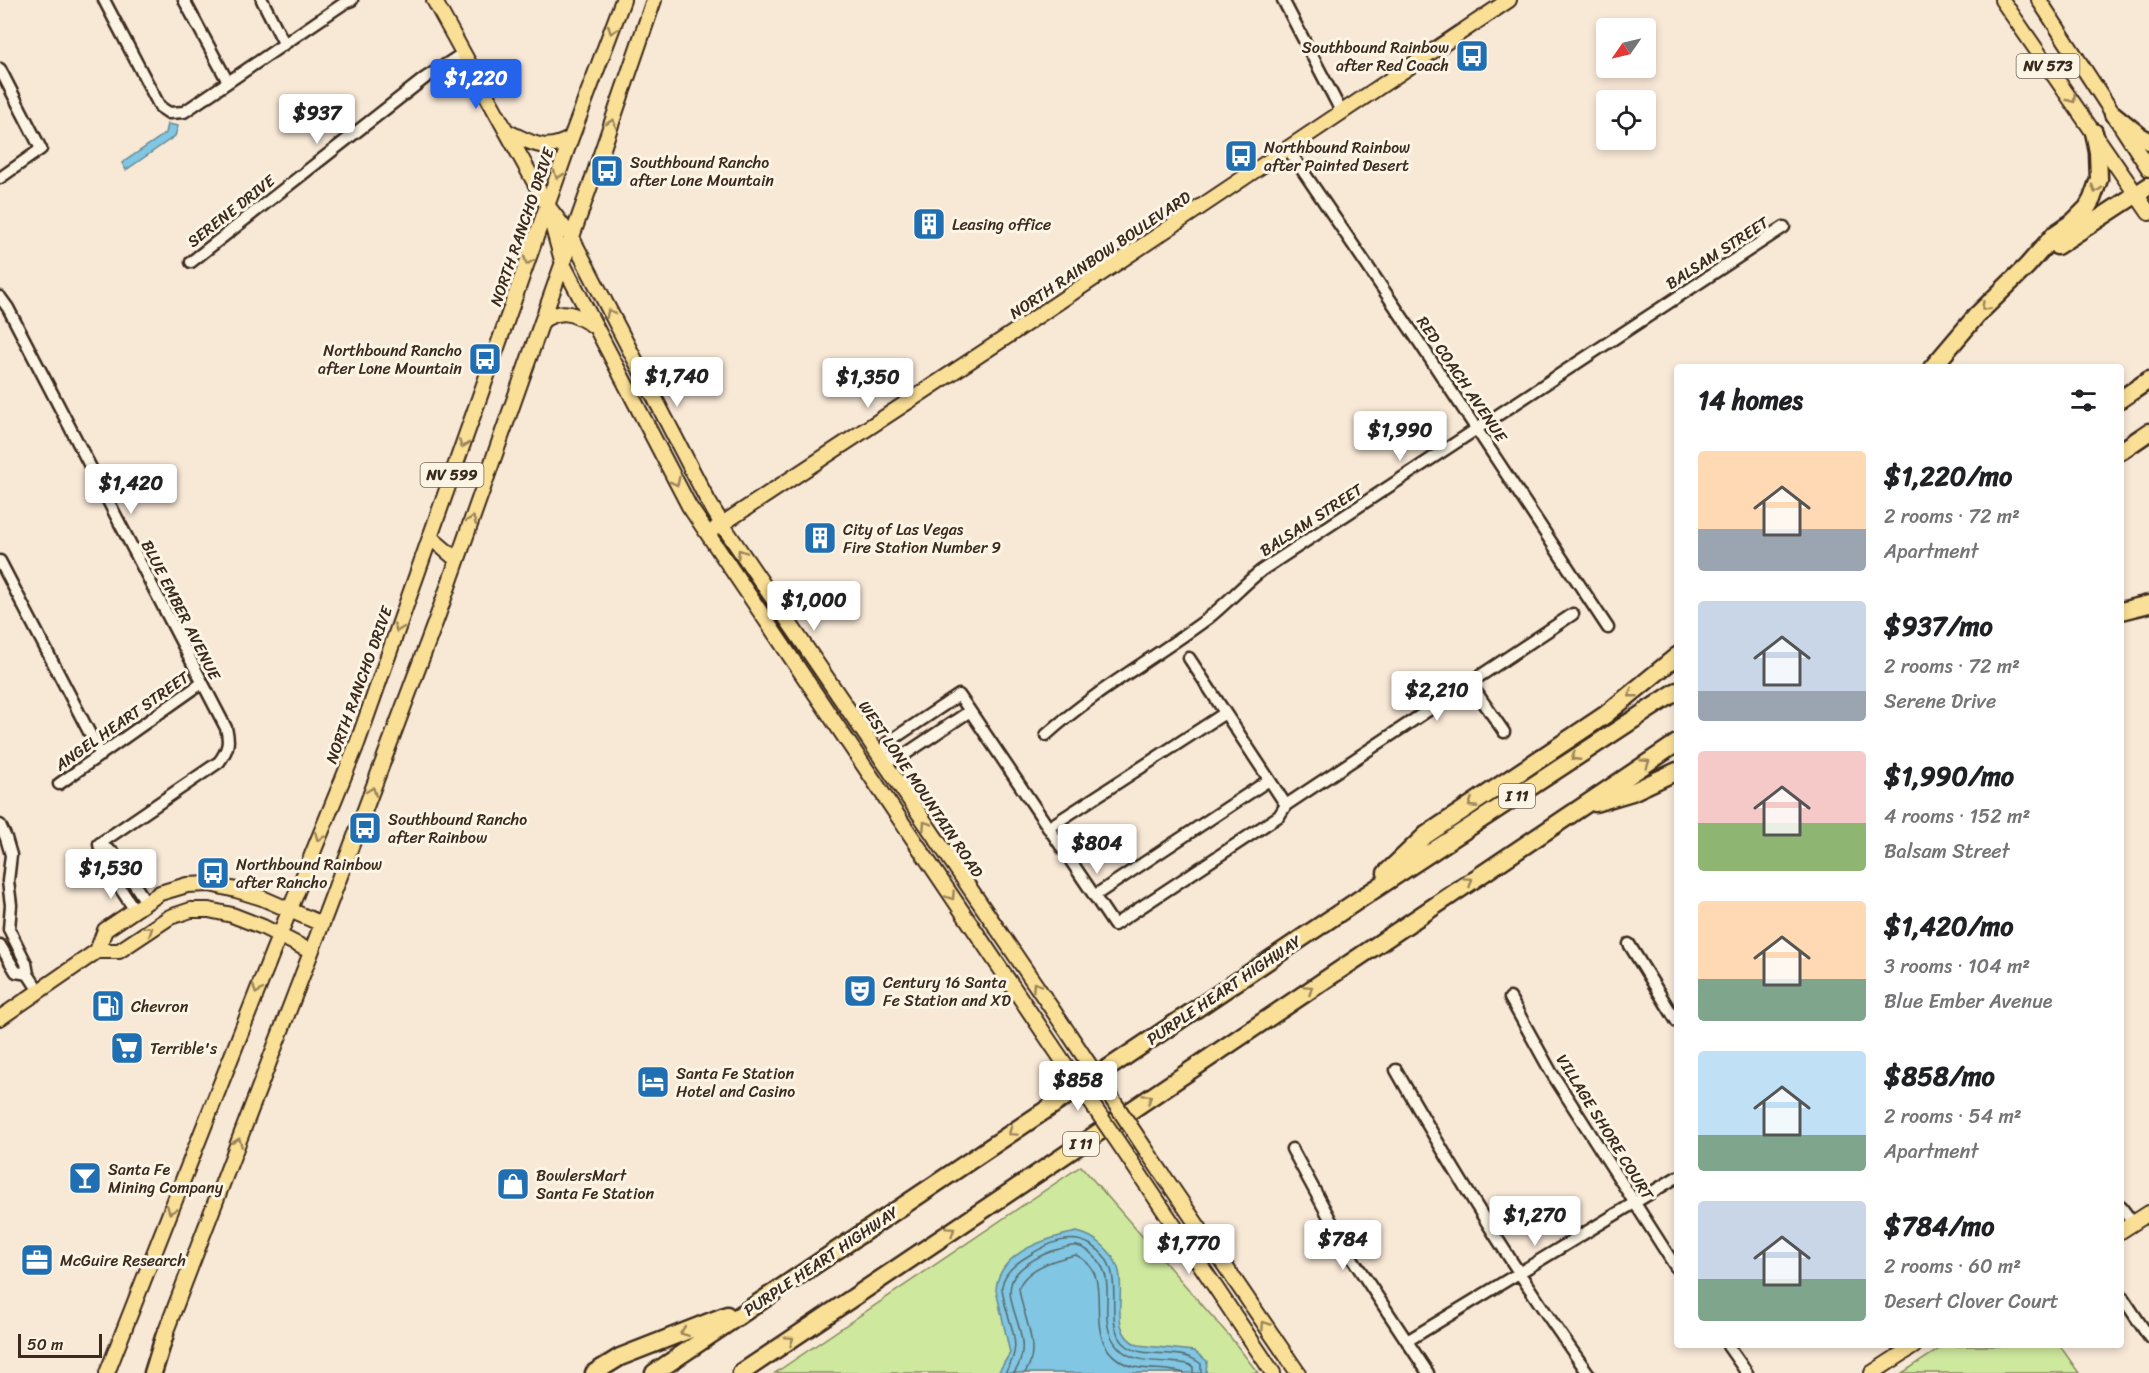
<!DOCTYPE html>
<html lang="en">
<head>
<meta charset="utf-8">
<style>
  body { margin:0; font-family:Sriracha,sans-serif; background:#f6f6f6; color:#202124; height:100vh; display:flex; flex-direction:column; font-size:22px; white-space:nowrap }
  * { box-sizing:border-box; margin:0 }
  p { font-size:20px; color:#757577 }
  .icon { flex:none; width:33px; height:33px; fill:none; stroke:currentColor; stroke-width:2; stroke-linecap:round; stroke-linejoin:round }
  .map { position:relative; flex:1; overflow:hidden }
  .panel { position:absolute; left:1674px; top:364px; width:450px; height:984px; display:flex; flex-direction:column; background:#fff; border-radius:6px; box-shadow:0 3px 9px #0003 }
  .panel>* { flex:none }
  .needle { width:39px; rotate:236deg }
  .controls { position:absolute; left:1596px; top:18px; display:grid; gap:12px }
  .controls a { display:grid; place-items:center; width:60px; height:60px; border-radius:6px; background:#fff; box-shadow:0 3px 9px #0003; font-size:30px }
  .scale { position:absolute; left:18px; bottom:15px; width:84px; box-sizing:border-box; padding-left:6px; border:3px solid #3b2a1e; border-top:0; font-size:16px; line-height:21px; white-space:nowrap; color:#3b2a1e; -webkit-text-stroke:4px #fcf5e5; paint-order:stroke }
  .price { position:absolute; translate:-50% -51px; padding:0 14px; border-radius:6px; background:#fff; color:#222; font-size:20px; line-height:39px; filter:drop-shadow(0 2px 3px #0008) }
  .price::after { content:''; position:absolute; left:50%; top:36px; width:18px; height:14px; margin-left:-9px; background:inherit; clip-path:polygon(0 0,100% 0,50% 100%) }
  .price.active { background:#2563eb; color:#fff }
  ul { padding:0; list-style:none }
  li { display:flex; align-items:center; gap:18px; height:150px; padding:0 24px }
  li span { display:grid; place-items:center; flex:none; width:168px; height:120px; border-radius:6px; color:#555 }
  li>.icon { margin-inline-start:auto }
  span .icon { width:72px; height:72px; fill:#fffc; stroke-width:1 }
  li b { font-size:26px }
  h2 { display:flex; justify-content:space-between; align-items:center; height:72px; padding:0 24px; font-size:26px }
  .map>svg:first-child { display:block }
  .green { fill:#cee89e; stroke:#84895e; stroke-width:1.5 }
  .water { fill:#81c6e2; stroke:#658894; stroke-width:1.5 }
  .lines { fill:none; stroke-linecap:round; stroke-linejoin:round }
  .shore { stroke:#57686c; stroke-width:1.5 }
  .minor-casing { stroke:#3b2a1e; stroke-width:15 }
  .major-casing { stroke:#3b2a1e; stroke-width:18 }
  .highway-casing { stroke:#3b2a1e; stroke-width:21 }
  .minor { stroke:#fcf5e5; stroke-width:10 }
  .major { stroke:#fadf96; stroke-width:14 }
  .highway { stroke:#fadf96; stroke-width:16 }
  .major-bridge-casing { stroke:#3b2a1e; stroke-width:18; stroke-linecap:butt }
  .major-bridge { stroke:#fadf96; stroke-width:14 }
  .oneway { stroke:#9a845a }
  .labels { text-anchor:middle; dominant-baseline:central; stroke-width:6; stroke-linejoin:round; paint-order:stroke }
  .shield { fill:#fcf5e5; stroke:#75675a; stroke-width:1.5 }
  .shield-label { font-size:15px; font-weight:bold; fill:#3b2a1e }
  .poi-label { font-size:16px; fill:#3b2a1e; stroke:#fcf5e5; text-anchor:start }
  .street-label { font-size:16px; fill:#3b2a1e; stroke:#fcf5e5 }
</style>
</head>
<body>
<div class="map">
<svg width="2149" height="1373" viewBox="0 0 2149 1373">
  <rect width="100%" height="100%" fill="#f8e8d6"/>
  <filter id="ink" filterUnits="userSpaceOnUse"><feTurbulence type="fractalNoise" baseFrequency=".0167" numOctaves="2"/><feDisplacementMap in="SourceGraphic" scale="12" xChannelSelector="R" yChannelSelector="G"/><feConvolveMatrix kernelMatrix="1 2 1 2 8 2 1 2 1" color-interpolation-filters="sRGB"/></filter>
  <g filter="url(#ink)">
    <path class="green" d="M 1081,1166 L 1231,1338 L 1258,1373 L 775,1373 Z
      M 1944,1346 L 2060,1346 L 2079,1373 L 1902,1373 Z"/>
    <path class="water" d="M 168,124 L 178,126 L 175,136 L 126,170 L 122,163 L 166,133 Z
      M 1077,1232 C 1095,1236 1112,1250 1118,1268 C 1127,1290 1107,1333 1138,1345 L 1194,1351 L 1207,1361 L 1206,1373 L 998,1373 L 1010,1353 L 996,1290 C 998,1252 1047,1238 1077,1232 Z"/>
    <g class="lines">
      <path class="shore" d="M 1005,1373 C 1023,1347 1012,1332 1005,1304 C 1004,1299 1002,1292 1002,1286 C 1004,1272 1016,1263 1028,1256 C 1047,1244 1070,1232 1091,1245 C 1134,1270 1097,1323 1127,1346 C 1146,1360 1180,1346 1201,1364 L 1201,1373
        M 1014,1373 C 1039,1338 998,1303 1014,1277 C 1022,1264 1044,1253 1059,1249 C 1064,1248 1072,1245 1077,1246 C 1089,1248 1102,1263 1105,1274 C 1112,1296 1098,1327 1119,1348 C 1134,1365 1167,1360 1188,1364 L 1193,1367 L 1193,1373
        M 1025,1373 C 1043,1346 1021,1316 1019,1287 C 1028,1267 1056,1259 1076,1255 C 1120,1276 1077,1333 1120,1361 C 1138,1373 1164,1366 1184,1373"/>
      <g class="minor-casing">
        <path id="minor" d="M 104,0 L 160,107 L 169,113 L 184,112 L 343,4 L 352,0
          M 184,0 L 228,82
          M 262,0 L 284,43
          M 1283,0 L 1342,113
          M 0,69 L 41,149 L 0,178
          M 1288,149 L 1419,342 L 1608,628
          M 191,262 L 425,78 L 462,54
          M 0,297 L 8,308 L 226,728 C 230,742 228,750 219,762 L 99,844
          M 0,561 L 101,755
          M 1189,658 L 1286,805
          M 1470,683 L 1504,732
          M 970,711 L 898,759 L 880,757 L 887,743 L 959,695 L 970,711 L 1114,925 L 1279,816 L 1286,805 L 1573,614
          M 1046,735 C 1096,690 1153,659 1207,619 C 1225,605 1243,585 1262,570 L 1784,227
          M 59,784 L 202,683
          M 0,825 L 6,838 L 11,855 L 8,881 L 11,905 L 9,929 L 26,963 L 28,974 L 39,991
          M 1048,828 L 1225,713
          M 99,844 L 115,854 L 146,902
          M 99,844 L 103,862 L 134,909
          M 1094,896 L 1269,780
          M 1629,944 L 1677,1022
          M 0,945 L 16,972 L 28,974
          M 1510,998 L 1551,1072 L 1677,1269
          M 1396,1070 C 1455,1174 1518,1276 1588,1373
          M 1292,1149 L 1348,1252 L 1428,1373
          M 2121,1207 L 2133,1223
          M 2121,1295 L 2149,1337
          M 1407,1341 L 1677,1177
          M 1728,1346 L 1747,1373"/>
      </g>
      <g class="major-casing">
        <path id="major" d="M 434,0 L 547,205 L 572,238 L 708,501 L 722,524 L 1069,1034
          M 2002,0 L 2149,213
          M 2039,0 L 2149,169
          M 506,131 C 530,142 545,154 571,138
          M 549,213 L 563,264 L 689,506 L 1052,1045
          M 542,321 C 563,307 575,314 594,326
          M 716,528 L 1008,336 L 1509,0
          M 430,537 L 457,560
          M 97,951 L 105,930 L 160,893 L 187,885 L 210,884 L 236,890 L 262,898 L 322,924
          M 0,1018 L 97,951 L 119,951 L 170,917 L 191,910 L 209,910 L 232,915 L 263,927 L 310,951
          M 1146,1150 L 1298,1373
          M 1130,1160 L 1273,1373
          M 2121,1231 L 2149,1213
          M 161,1344 L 328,908 L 438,615 L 590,186 L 654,0
          M 107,1373 L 273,951 L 357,744 L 571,138 L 623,0
          M 1872,1373 L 1914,1346"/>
      </g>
      <g class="highway-casing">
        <path id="highway" d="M 2113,114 L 2140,136 L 2149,141
          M 2057,246 L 2149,186
          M 1932,368 L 1977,315 L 2027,266 L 2055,234 L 2074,221 L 2087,208 L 2092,199 L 2099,179 L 2098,152 L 2094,132
          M 2121,399 L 2149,380
          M 2121,451 L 2149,432
          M 2121,611 L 2149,604
          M 1595,803 L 1632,792 L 1677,771
          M 1386,873 L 1426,835 L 1605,715 L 1677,656
          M 153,1373 L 165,1334
          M 594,1373 L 620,1357 L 727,1315
          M 654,1373 L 1357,901 L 1677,691
          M 741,1373 L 1677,743"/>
      </g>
      <use href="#minor" class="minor"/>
      <use href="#major" class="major"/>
      <use href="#highway" class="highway"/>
      <g class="major-bridge-casing">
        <path id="major-bridge" d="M 1069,1034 L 1146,1150
          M 1052,1045 L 1130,1160"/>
      </g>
      <use href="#major-bridge" class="major-bridge"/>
    </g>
    <defs><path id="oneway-chevron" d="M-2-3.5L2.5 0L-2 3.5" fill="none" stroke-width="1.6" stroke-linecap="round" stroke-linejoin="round" transform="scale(1.5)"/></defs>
    <g class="oneway">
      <use href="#oneway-chevron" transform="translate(612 30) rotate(111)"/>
      <use href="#oneway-chevron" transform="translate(2072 99) rotate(55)"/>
      <use href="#oneway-chevron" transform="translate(612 123) rotate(-71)"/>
      <use href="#oneway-chevron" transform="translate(558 175) rotate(109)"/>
      <use href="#oneway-chevron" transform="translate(2096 189) rotate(108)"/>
      <use href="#oneway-chevron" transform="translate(528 261) rotate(110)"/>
      <use href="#oneway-chevron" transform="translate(1985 307) rotate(136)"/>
      <use href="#oneway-chevron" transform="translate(610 313) rotate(-117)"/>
      <use href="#oneway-chevron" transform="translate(463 444) rotate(109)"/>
      <use href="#oneway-chevron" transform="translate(676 482) rotate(63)"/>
      <use href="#oneway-chevron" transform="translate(472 520) rotate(-70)"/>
      <use href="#oneway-chevron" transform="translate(741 553) rotate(-123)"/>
      <use href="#oneway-chevron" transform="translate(398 628) rotate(110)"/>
      <use href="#oneway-chevron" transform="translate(1632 694) rotate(142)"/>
      <use href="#oneway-chevron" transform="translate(1575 757) rotate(147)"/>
      <use href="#oneway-chevron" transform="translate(1646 763) rotate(-33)"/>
      <use href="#oneway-chevron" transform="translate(372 791) rotate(-69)"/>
      <use href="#oneway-chevron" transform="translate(1472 804) rotate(147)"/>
      <use href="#oneway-chevron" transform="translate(926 825) rotate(-124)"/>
      <use href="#oneway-chevron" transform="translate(319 837) rotate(112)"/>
      <use href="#oneway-chevron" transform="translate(1469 881) rotate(-34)"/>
      <use href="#oneway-chevron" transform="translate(951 896) rotate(56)"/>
      <use href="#oneway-chevron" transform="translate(149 930) rotate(-34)"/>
      <use href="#oneway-chevron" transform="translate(1036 986) rotate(-124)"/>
      <use href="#oneway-chevron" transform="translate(1309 989) rotate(-34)"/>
      <use href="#oneway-chevron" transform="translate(257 990) rotate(111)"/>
      <use href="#oneway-chevron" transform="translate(1148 1098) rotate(-34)"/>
      <use href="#oneway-chevron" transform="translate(1012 1132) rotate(146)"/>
      <use href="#oneway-chevron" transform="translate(238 1142) rotate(-69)"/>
      <use href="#oneway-chevron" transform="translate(171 1210) rotate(111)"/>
      <use href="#oneway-chevron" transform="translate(951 1231) rotate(-34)"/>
      <use href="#oneway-chevron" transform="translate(1265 1325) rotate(-124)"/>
      <use href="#oneway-chevron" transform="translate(684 1332) rotate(159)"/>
      <use href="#oneway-chevron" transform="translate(790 1340) rotate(-34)"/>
    </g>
  </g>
  <defs>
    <g id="bus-square" transform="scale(1.725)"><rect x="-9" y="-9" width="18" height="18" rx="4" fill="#1f6fb2" stroke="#fcf5e5"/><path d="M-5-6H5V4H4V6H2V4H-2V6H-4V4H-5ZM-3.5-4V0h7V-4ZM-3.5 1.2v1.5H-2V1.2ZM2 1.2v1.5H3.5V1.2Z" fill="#fff"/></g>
    <g id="building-square" transform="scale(1.725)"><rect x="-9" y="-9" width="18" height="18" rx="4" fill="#1f6fb2" stroke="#fcf5e5"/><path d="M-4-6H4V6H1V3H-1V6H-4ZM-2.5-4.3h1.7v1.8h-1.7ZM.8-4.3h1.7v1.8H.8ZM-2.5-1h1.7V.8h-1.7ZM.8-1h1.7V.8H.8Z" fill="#fff"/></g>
    <g id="theatre-square" transform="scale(1.725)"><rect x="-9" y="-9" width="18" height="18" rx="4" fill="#1f6fb2" stroke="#fcf5e5"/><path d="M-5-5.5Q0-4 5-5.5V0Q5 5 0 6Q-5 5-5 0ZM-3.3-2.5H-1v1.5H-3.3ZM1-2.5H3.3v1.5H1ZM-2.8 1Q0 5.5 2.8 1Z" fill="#fff"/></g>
    <g id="fuel-square" transform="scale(1.725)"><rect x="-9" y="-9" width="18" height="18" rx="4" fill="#1f6fb2" stroke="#fcf5e5"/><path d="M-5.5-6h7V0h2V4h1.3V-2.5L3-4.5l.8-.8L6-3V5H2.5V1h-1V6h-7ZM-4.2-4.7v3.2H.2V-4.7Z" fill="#fff"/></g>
    <g id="supermarket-square" transform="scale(1.725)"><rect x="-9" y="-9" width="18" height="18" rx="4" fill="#1f6fb2" stroke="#fcf5e5"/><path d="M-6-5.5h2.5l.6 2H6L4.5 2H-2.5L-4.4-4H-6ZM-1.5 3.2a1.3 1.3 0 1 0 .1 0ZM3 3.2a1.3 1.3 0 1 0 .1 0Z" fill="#fff"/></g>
    <g id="hotel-square" transform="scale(1.725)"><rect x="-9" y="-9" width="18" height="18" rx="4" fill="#1f6fb2" stroke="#fcf5e5"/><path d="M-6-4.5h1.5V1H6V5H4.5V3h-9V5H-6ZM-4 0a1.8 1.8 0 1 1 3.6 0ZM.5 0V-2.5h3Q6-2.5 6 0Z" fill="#fff"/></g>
    <g id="bar-square" transform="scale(1.725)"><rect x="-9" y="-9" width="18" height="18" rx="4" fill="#1f6fb2" stroke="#fcf5e5"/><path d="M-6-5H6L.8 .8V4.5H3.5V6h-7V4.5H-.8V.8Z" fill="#fff"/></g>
    <g id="shop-square" transform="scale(1.725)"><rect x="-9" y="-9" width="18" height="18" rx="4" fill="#1f6fb2" stroke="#fcf5e5"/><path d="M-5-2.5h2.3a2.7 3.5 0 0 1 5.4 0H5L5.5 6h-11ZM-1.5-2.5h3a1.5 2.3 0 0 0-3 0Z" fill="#fff"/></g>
    <g id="office-square" transform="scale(1.725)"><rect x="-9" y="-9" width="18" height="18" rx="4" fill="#1f6fb2" stroke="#fcf5e5"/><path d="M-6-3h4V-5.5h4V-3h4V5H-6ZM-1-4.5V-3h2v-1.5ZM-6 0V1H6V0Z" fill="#fff"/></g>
  </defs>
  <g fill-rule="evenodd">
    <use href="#bus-square" x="1472" y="56"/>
    <use href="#bus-square" x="1241" y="156"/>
    <use href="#bus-square" x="607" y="171"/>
    <use href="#building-square" x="929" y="224"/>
    <use href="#bus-square" x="485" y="359"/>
    <use href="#building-square" x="820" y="538"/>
    <use href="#bus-square" x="365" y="828"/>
    <use href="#bus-square" x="213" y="873"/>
    <use href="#theatre-square" x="860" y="991"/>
    <use href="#fuel-square" x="108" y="1006"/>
    <use href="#supermarket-square" x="127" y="1048"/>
    <use href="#hotel-square" x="653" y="1082"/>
    <use href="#bar-square" x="85" y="1178"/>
    <use href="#shop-square" x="513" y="1184"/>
    <use href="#office-square" x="37" y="1260"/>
  </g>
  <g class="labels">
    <g class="shield">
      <rect x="2016.5" y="54" width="63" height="24" rx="4.5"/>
      <rect x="420.5" y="463" width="63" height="24" rx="4.5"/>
      <rect x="1499" y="784" width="36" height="24" rx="4.5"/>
      <rect x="1063" y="1132" width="36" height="24" rx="4.5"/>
    </g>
    <g class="shield-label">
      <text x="2048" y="66">NV 573</text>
      <text x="452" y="475">NV 599</text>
      <text x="1517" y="796">I 11</text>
      <text x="1081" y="1144">I 11</text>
    </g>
    <g class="poi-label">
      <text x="1449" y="47" text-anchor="end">Southbound Rainbow<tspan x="1449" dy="18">after Red Coach</tspan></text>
      <text x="1264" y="147">Northbound Rainbow<tspan x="1264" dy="18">after Painted Desert</tspan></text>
      <text x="630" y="162">Southbound Rancho<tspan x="630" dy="18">after Lone Mountain</tspan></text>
      <text x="952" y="224">Leasing office</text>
      <text x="462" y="350" text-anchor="end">Northbound Rancho<tspan x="462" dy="18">after Lone Mountain</tspan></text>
      <text x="843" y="529">City of Las Vegas<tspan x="843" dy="18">Fire Station Number 9</tspan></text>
      <text x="388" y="819">Southbound Rancho<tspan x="388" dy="18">after Rainbow</tspan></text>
      <text x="236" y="864">Northbound Rainbow<tspan x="236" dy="18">after Rancho</tspan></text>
      <text x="883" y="982">Century 16 Santa<tspan x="883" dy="18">Fe Station and XD</tspan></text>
      <text x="131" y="1006">Chevron</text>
      <text x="150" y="1048">Terrible's</text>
      <text x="676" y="1073">Santa Fe Station<tspan x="676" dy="18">Hotel and Casino</tspan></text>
      <text x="108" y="1169">Santa Fe<tspan x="108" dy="18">Mining Company</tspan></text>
      <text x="536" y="1175">BowlersMart<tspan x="536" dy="18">Santa Fe Station</tspan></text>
      <text x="60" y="1260">McGuire Research</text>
    </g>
    <g class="street-label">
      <text transform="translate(231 211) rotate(-38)">SERENE DRIVE</text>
      <text transform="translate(522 227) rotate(-71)">NORTH RANCHO DRIVE</text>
      <text transform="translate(1717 253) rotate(-33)">BALSAM STREET</text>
      <text transform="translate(1100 255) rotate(-34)">NORTH RAINBOW BOULEVARD</text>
      <text transform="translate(1462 379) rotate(56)">RED COACH AVENUE</text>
      <text transform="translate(1311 520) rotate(-33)">BALSAM STREET</text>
      <text transform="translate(181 610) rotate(63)">BLUE EMBER AVENUE</text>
      <text transform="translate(359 685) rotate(-70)">NORTH RANCHO DRIVE</text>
      <text transform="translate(122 721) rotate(-35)">ANGEL HEART STREET</text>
      <text transform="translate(921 789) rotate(56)">WEST LONE MOUNTAIN ROAD</text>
      <text transform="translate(1224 990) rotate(-34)">PURPLE HEART HIGHWAY</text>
      <text transform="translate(1605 1127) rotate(58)">VILLAGE SHORE COURT</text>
      <text transform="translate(821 1261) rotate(-34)">PURPLE HEART HIGHWAY</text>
    </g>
  </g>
</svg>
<div class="controls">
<a><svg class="needle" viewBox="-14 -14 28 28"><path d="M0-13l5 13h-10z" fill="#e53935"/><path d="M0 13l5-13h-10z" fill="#757577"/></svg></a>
<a><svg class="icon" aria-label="locate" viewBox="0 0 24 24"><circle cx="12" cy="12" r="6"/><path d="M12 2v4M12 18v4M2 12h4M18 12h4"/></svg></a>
</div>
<div class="scale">50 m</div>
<b class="price active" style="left:476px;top:110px">$1,220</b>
<b class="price" style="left:317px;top:145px">$937</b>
<b class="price" style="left:677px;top:408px">$1,740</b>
<b class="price" style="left:868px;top:409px">$1,350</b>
<b class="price" style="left:1400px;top:462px">$1,990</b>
<b class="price" style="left:131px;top:515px">$1,420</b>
<b class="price" style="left:814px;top:632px">$1,000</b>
<b class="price" style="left:1437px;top:722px">$2,210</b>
<b class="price" style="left:1097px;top:875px">$804</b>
<b class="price" style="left:111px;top:900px">$1,530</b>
<b class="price" style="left:1078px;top:1112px">$858</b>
<b class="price" style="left:1535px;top:1247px">$1,270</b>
<b class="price" style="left:1343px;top:1271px">$784</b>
<b class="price" style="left:1189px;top:1275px">$1,770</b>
<section class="panel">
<h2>14 homes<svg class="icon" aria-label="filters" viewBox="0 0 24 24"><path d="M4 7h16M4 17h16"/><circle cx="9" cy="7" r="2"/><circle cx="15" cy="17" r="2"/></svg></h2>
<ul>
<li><span style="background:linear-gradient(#ffd9b3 65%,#9aa5b1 0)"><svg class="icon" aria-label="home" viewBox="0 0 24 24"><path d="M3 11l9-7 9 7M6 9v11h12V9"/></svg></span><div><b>$1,220/mo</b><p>2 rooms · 72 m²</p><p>Apartment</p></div></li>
<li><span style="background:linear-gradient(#c9d6e8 75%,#9aa5b1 0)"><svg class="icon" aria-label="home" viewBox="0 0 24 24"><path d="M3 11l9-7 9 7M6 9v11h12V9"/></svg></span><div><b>$937/mo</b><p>2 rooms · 72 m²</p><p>Serene Drive</p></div></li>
<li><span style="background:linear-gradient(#f6c9c9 60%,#8fb573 0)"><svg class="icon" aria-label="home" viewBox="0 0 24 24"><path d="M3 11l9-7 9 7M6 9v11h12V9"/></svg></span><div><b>$1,990/mo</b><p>4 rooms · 152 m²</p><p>Balsam Street</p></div></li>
<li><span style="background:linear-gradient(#ffd9b3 65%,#7fa58c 0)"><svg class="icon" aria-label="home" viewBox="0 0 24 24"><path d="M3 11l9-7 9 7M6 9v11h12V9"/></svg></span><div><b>$1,420/mo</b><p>3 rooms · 104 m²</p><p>Blue Ember Avenue</p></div></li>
<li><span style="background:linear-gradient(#bfe0f5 70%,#7fa58c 0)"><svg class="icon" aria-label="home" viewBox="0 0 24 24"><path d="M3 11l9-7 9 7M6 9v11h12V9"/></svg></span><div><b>$858/mo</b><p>2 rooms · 54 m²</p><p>Apartment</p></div></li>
<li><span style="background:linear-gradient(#c9d6e8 65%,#7fa58c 0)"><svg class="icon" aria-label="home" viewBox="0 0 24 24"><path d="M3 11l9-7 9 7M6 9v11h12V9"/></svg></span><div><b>$784/mo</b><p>2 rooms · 60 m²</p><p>Desert Clover Court</p></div></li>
</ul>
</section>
</div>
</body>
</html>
